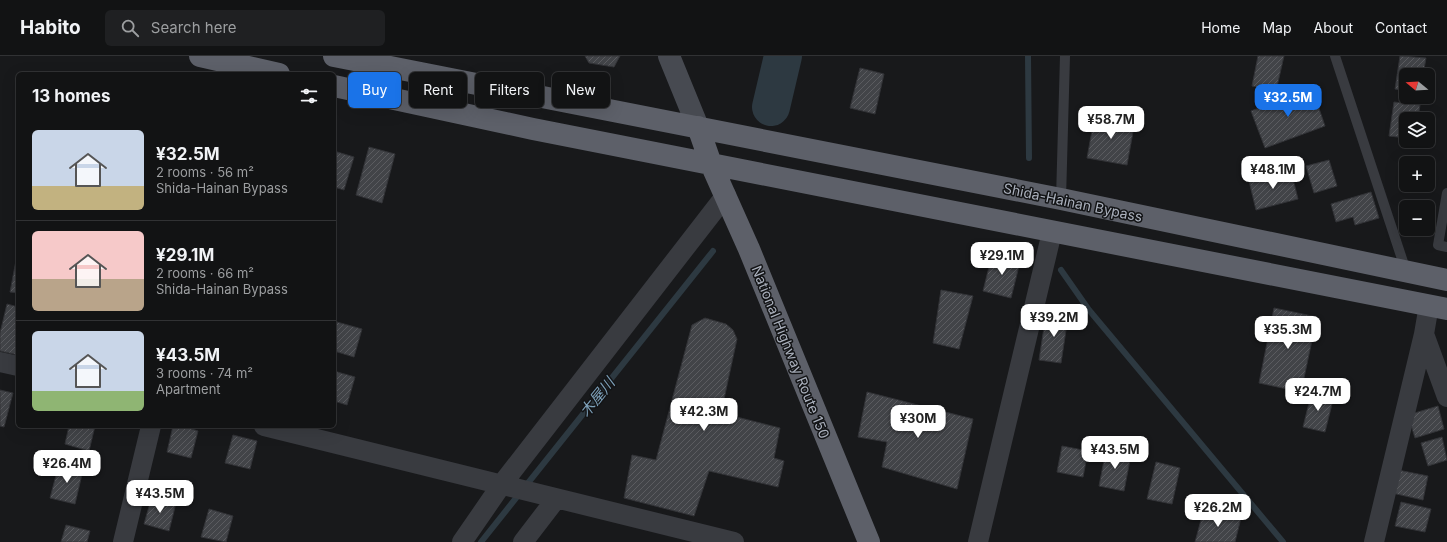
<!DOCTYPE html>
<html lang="en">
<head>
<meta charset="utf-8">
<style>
  body { margin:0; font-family:Inter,"Noto Sans JP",sans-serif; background:#1f2022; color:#f1f3f6; height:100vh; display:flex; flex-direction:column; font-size:15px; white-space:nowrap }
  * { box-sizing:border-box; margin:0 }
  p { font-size:13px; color:#9c9ea0 }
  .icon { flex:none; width:22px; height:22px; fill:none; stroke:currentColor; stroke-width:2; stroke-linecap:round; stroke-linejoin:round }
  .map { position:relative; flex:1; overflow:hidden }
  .side { position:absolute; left:16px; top:16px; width:320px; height:356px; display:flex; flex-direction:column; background:#121314; border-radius:6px; box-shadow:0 4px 16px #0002,0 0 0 1px #313234 }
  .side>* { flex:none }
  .hud { position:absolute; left:348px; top:16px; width:380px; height:36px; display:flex; gap:8px }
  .needle { width:26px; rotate:288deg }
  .fabs { position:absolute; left:1399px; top:12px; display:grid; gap:8px }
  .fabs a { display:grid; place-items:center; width:36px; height:36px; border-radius:6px; background:#121314; box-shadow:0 4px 16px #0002,0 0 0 1px #313234; font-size:20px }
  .price { position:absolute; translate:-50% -34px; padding:0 9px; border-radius:8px; background:#fff; color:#222; font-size:13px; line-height:26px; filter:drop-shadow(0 1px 2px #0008) }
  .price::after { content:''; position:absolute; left:50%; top:24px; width:12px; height:9px; margin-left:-6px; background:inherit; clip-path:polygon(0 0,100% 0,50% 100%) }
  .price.selected { background:#1a73e8; color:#fff }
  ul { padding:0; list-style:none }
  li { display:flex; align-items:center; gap:12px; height:100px; padding:0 16px }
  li+li { border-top:1px solid #313234 }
  li span { display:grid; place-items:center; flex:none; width:112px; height:80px; border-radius:6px; color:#555 }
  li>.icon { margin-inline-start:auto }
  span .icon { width:48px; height:48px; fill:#fffc; stroke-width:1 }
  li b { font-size:17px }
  h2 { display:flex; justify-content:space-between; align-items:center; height:48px; padding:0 16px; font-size:17px }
  .tag { padding:0 14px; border-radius:6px; background:#121314; box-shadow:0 4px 16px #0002,0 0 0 1px #313234; font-size:14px; line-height:36px }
  .tag.selected { background:#1a73e8; color:#fff }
  header { display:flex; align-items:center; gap:24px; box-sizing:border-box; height:56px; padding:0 20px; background:#121314; border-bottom:1px solid #313234 }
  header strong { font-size:19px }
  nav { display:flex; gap:22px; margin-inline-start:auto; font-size:14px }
  .search { width:280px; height:36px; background:#1f2022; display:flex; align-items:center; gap:10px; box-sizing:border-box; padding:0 14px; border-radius:6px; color:#9c9ea0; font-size:15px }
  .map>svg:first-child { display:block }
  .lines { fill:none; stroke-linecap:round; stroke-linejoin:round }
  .stream { stroke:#2d3941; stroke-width:6 }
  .river { stroke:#2d3941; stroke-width:38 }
  .building { fill:url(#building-hatch); stroke:#323337 }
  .service { stroke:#393b40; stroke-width:10 }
  .minor { stroke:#393b40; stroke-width:20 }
  .secondary { stroke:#474a51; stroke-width:22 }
  .trunk { stroke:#5d6069; stroke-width:22 }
  .labels { text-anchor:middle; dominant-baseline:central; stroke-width:3; stroke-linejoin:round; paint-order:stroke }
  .street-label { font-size:14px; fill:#aab0bc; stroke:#131416 }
  .water-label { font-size:15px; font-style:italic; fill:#7ea1ba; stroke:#131416 }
</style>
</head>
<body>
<header>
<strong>Habito</strong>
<div class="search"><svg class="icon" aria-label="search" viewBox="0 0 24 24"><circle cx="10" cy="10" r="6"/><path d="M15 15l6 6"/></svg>Search here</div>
<nav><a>Home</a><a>Map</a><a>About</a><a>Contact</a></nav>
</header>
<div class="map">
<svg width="1447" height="486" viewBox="0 0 1447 486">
  <defs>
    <pattern id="building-hatch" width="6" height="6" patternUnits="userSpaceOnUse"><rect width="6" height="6" fill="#424448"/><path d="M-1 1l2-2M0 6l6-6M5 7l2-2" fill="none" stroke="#5b5c60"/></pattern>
  </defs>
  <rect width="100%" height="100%" fill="#18191b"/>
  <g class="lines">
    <path class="stream" d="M 1028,0 L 1029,102
      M 1061,214 L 1089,254 L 1283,486
      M 481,486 L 713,195"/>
    <path class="river" d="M 771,51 L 783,0"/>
  </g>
  <path class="building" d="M 585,0 L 620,0 L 614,11 L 589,7 Z
    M 1258,0 L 1284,0 L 1276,35 L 1252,30 Z
    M 1400,0 L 1426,2 L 1423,19 L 1406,19 L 1406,35 L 1395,33 Z
    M 860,12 L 884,18 L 875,58 L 850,52 Z
    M 1312,32 L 1325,70 L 1265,92 L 1251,55 Z
    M 1394,46 L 1420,49 L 1418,63 L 1406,63 L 1406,82 L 1389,80 Z
    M 1095,58 L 1135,65 L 1127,109 L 1087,102 Z
    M 369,91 L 395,98 L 382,147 L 356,139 Z
    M 334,95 L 354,101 L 344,134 L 334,131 Z
    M 1329,104 L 1337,130 L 1314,137 L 1306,110 Z
    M 1291,115 L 1298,143 L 1256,154 L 1249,125 Z
    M 1371,136 L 1379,162 L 1355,169 L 1353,161 L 1336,166 L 1331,148 Z
    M 18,194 L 18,237 L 10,236 Z
    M 992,199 L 1020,206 L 1011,242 L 983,235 Z
    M 941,234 L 973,240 L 959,293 L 933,287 Z
    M 7,248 L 18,251 L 18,299 L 0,295 L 0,277 Z
    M 1274,252 L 1317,261 L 1301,336 L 1259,327 Z
    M 1046,258 L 1068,261 L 1061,307 L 1039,304 Z
    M 705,262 L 726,268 L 733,274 L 737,283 L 721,357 L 780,372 L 774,402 L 784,405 L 778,431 L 709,415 L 694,460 L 624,442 L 632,399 L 656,404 L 692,269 Z
    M 337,266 L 362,273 L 354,301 L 334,295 L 334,279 Z
    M 334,315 L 355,321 L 347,349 L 334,345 Z
    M 0,334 L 13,337 L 4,371 L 0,370 Z
    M 1312,335 L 1334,340 L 1325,376 L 1303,371 Z
    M 867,336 L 973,363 L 957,433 L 882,411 L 887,386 L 858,381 Z
    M 1438,350 L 1444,373 L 1415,382 L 1408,359 Z
    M 69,370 L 95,370 L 89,395 L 65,388 Z
    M 173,370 L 182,370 L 198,375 L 191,402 L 167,396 Z
    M 233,379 L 257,385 L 250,413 L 225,407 Z
    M 1442,381 L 1447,404 L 1428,410 L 1421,387 Z
    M 1062,390 L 1088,395 L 1083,421 L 1057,416 Z
    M 1106,394 L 1131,399 L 1124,435 L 1099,430 Z
    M 1156,406 L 1180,412 L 1172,448 L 1147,443 Z
    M 59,408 L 83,414 L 75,448 L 50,442 Z
    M 1398,414 L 1428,420 L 1423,444 L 1392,437 Z
    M 152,440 L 176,447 L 169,475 L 144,468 Z
    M 1401,446 L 1431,453 L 1425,476 L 1395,470 Z
    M 209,453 L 233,460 L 226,486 L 201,481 Z
    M 1204,453 L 1241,462 L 1235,486 L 1195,486 Z
    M 66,469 L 90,475 L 87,486 L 61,486 Z"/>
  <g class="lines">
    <path class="service" d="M 1335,0 L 1406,215
      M 1447,137 L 1438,189 L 1447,191
      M 1061,143 L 1065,0"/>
    <path class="minor" d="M 1429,249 L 1424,278 L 1447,341
      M 0,306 L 18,310
      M 264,370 L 734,486
      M 123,486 L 151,370
      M 462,486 L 502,428 L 726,139
      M 523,486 L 556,443
      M 978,486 L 1052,176
      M 1374,486 L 1424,278"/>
    <path class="secondary" d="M 669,0 L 698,71"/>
    <path class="trunk" d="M 200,0 L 279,18
      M 334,0 L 1061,143 L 1447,224
      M 334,30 L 533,73 L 1447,253
      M 698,71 L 711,108 L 749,193 L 869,486"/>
  </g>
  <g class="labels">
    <g class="street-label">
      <text transform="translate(1073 146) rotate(12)">Shida-Hainan Bypass</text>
      <text transform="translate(791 296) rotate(68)">National Highway Route 150</text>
    </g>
    <g class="water-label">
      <text transform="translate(597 341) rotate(-51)">木屋川</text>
    </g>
  </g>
</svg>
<div class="fabs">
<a><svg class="needle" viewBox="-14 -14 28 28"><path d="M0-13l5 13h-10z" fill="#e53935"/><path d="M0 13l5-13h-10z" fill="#9c9ea0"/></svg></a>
<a><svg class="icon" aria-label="layers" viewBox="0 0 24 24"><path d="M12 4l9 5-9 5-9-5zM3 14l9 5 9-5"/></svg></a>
<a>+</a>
<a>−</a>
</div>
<b class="price selected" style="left:1288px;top:62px">¥32.5M</b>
<b class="price" style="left:1111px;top:84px">¥58.7M</b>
<b class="price" style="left:1273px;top:134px">¥48.1M</b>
<b class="price" style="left:1002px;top:220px">¥29.1M</b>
<b class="price" style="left:1054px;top:282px">¥39.2M</b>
<b class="price" style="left:1288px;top:294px">¥35.3M</b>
<b class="price" style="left:1318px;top:356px">¥24.7M</b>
<b class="price" style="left:704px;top:376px">¥42.3M</b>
<b class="price" style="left:918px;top:383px">¥30M</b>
<b class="price" style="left:1115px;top:414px">¥43.5M</b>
<b class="price" style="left:67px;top:428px">¥26.4M</b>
<b class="price" style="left:160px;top:458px">¥43.5M</b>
<b class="price" style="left:1218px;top:472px">¥26.2M</b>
<div class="hud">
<a class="tag selected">Buy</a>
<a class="tag">Rent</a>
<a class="tag">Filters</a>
<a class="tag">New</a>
</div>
<section class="side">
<h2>13 homes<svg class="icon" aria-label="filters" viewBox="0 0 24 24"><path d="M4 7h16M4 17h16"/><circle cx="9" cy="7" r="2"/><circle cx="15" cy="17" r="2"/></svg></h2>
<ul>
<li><span style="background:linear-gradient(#c9d6e8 70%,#c2b280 0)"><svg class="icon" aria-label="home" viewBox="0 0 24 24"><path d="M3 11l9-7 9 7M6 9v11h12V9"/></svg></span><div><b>¥32.5M</b><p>2 rooms · 56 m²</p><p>Shida-Hainan Bypass</p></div></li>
<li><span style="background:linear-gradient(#f6c9c9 60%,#b9a48a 0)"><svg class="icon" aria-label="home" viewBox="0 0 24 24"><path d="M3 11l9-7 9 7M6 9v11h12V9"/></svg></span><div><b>¥29.1M</b><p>2 rooms · 66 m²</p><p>Shida-Hainan Bypass</p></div></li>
<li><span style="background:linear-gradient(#c9d6e8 75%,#8fb573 0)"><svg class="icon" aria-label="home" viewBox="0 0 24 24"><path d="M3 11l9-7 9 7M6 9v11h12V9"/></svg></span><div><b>¥43.5M</b><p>3 rooms · 74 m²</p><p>Apartment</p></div></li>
</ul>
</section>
</div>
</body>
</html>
